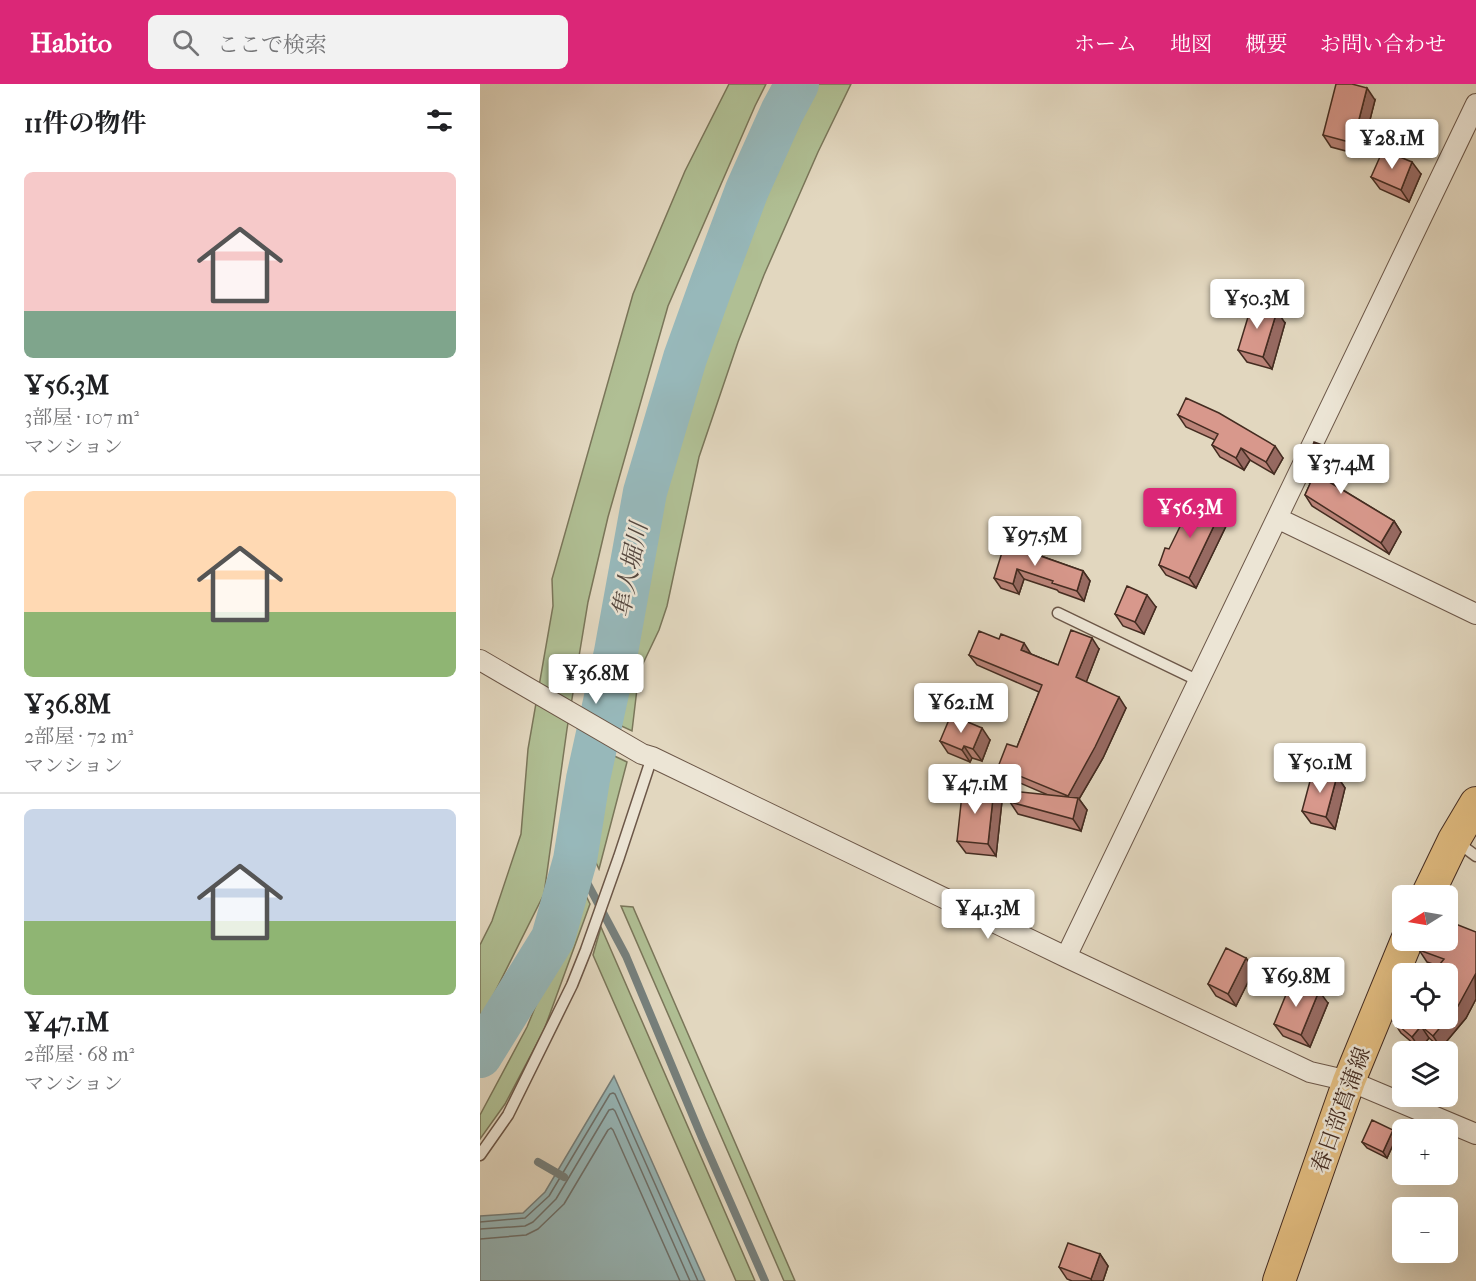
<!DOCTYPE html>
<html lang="ja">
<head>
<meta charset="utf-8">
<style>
  body { margin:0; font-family:"IM FELL French Canon","Noto Serif JP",serif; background:#f2f2f2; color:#202124; height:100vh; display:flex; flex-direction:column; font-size:22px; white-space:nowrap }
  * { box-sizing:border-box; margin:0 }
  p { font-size:20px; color:#757577 }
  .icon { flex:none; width:33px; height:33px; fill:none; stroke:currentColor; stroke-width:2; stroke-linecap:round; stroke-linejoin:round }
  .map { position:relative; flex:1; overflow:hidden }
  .drawer { display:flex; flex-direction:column; background:#fff; width:480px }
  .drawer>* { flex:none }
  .needle { width:39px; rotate:259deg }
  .tools { position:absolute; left:912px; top:801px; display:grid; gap:12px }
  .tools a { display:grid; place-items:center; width:66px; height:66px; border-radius:9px; background:#fff; box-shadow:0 6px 24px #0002; font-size:30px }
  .price { position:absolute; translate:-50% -51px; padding:0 14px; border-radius:6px; background:#fff; color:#222; font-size:20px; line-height:39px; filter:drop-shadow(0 2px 3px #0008) }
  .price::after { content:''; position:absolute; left:50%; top:36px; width:18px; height:14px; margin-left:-9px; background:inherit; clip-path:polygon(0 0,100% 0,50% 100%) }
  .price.selected { background:#db2777; color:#fff }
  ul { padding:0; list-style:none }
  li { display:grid; align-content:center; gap:12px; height:318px; padding:0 24px }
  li+li { border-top:2px solid #e0e0e0 }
  li span { display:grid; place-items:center; height:186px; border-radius:9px; color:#555 }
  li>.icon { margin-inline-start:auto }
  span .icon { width:108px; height:108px; fill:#fffc; stroke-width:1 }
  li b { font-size:26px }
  h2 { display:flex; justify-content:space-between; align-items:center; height:72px; padding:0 24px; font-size:26px }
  header { display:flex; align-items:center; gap:36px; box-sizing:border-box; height:84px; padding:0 30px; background:#db2777; color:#fff }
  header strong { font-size:28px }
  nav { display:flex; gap:33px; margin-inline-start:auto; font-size:21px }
  .search { width:420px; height:54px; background:#f2f2f2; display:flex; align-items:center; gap:15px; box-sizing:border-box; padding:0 21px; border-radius:9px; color:#757577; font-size:22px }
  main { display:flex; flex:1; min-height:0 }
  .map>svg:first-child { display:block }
  .green { fill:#b0bf94; stroke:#7a765a; stroke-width:1.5 }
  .water { fill:#97b8ba; stroke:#76807d; stroke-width:1.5 }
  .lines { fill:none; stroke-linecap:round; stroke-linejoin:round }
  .shore { stroke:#6e726e; stroke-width:1.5 }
  .stream { stroke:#76807d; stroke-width:8 }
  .river { stroke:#97b8ba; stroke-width:44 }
  .lane-casing { stroke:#6c5748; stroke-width:13 }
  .street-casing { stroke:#6c5748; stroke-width:22 }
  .primary-casing { stroke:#442c21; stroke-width:34 }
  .lane { stroke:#ece5d5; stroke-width:10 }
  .street { stroke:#ece5d5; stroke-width:20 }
  .primary { stroke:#e1bc80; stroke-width:32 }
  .wall { fill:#ba8378; stroke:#442c21; stroke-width:1.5 }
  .shaded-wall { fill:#976a62; stroke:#442c21; stroke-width:1.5 }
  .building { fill:#d8988c; stroke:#442c21; stroke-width:1.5 }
  .labels { text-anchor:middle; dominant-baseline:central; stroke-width:5; stroke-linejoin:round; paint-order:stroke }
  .street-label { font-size:22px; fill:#442c21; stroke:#ece5d5 }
  .water-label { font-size:24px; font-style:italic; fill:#554840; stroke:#ece5d5 }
</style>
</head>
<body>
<header>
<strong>Habito</strong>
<div class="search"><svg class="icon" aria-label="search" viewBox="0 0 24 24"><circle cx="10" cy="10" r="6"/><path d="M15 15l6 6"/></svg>ここで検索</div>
<nav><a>ホーム</a><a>地図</a><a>概要</a><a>お問い合わせ</a></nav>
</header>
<main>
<section class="drawer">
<h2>11件の物件<svg class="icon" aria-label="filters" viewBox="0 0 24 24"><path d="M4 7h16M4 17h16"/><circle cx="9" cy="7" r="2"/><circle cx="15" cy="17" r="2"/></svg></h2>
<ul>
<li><span style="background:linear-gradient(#f6c9c9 75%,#7fa58c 0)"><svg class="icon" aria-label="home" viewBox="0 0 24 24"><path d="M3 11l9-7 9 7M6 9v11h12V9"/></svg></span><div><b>¥56.3M</b><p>3部屋 · 107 m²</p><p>マンション</p></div></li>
<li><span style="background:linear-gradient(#ffd9b3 65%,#8fb573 0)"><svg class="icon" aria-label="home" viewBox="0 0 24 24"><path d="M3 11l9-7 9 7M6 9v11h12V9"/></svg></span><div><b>¥36.8M</b><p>2部屋 · 72 m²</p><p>マンション</p></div></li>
<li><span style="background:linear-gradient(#c9d6e8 60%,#8fb573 0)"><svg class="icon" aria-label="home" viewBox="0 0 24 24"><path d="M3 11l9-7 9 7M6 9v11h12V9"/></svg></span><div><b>¥47.1M</b><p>2部屋 · 68 m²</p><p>マンション</p></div></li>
</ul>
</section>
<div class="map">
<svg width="996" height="1197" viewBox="0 0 996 1197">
  <rect width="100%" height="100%" fill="#e2d7bf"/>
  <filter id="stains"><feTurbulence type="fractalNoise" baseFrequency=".00333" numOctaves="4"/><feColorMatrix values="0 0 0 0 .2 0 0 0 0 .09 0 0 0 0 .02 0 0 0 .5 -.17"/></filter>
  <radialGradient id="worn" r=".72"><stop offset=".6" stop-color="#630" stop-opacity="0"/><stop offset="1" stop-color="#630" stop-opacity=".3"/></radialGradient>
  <path class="green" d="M 249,0 L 286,0 L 275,22 L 188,222 L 128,433 L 108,518 L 87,645 L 64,810 L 0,938 L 0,861 L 12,837 L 41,750 L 48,665 L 73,522 L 72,495 L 153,210 L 205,87 Z
    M 338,0 L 371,0 L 338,68 L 284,191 L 258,258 L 219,373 L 187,522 L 179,546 L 159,588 L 152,647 L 135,639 L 177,432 L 230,253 L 262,167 L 296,89 Z
    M 126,668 L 147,678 L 119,785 L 108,762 Z
    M 101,801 L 110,820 L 64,946 L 25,1020 L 0,1055 L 0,1031 L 47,943 L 84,853 Z
    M 141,822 L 153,823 L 315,1197 L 304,1197 Z
    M 121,843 L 275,1197 L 256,1197 L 113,871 Z"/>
  <path class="water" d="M 134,992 L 225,1197 L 0,1197 L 0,1132 L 43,1129 L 65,1108 Z"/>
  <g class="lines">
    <path class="shore" d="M 0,1138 L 45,1134 L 69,1112 L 130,1010 L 133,1009 L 135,1010 L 218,1197
      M 0,1145 L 45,1142 L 53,1138 L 76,1115 L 129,1026 L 133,1025 L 135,1027 L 210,1197
      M 0,1155 L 46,1151 L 58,1145 L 84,1120 L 128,1046 L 131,1044 L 133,1046 L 200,1197"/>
    <path class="stream" d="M 95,776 L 146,872 L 222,1054 L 285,1197
      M 58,1078 L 84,1093"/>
    <path class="river" d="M 0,972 L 73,854 L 95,776 L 108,695 L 136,568 L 165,408 L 205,274 L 232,199 L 267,106 L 302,28 L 317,0"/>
    <g class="lane-casing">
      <path id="lane" d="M 578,529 L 719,597
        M 977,758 L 996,772
        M 0,1071 L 28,1031 L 92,901 L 106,866 L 139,773 L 172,673"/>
    </g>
    <g class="street-casing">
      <path id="street" d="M 797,434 L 996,530
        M 0,576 L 162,670 L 172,673 L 586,873 L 830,988 L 869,997 L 884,1003 L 996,1050
        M 586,873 L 996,20"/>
    </g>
    <g class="primary-casing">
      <path id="primary" d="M 947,812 L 974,756 L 996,719
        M 799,1197 L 869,997 L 927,856"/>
    </g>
    <use href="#lane" class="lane"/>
    <use href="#street" class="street"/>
    <use href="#primary" class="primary"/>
  </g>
  <path class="wall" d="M 895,16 L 881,71 L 851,63 L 843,51 Z
    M 941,90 L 929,118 L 900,105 L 891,93 Z
    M 805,239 L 792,285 L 767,278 L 758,266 Z
    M 698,331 L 803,374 L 794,390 L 770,376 L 764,386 L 740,373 L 732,361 L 735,356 L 706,343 Z
    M 867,378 L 858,403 L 914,437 L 921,448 L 909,470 L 832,422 L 825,411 L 830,400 L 823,389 Z
    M 741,427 L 748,438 L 716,504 L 686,491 L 679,481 L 689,465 Z
    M 561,472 L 603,487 L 610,497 L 604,517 L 579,508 L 577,506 L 544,495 L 539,510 L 521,504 L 514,494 Z
    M 676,523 L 664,550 L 643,542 L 635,530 Z
    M 619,565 L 606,598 L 646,624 L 623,674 L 599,715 L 607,726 L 601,747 L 538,730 L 530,718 L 568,711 L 526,693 L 518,683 L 537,663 L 559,608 L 497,581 L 489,571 L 551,570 L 578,581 Z
    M 510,656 L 502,677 L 492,674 L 490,678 L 468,669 L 460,657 Z
    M 857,692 L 865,704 L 855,745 L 831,739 L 822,727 Z
    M 522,717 L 516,772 L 486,769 L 477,757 Z
    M 996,848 L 996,915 L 986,934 L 961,964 L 949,954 L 940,965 L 921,949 L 913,937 L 959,882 L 947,878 L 939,866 Z
    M 766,874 L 774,886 L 756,922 L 736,912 L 728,900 Z
    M 848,919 L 830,963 L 803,952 L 794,940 Z
    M 913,1046 L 917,1052 L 907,1074 L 887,1064 L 882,1058 Z
    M 620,1170 L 628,1182 L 623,1197 L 592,1197 L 587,1195 L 579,1183 Z"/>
  <path class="shaded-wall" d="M 887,4 L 895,16 L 881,71 L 873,59 Z
    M 932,78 L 941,90 L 929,118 L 921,106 Z
    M 797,227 L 805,239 L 792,285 L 783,273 Z
    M 795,362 L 803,374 L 794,390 L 786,378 Z
    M 761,364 L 770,376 L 764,386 L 756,374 Z
    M 859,367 L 867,378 L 856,409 L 849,398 Z
    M 741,427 L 748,438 L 716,504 L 709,494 Z
    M 914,437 L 921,448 L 909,470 L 901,459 Z
    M 554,463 L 561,473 L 552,469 Z
    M 537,485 L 544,495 L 539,510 L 533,500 Z
    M 603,487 L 610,497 L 604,517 L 597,507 Z
    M 667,511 L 676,523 L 664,550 L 655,538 Z
    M 612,554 L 619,565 L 604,604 L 596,593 Z
    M 544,559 L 551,570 L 541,566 Z
    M 639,613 L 646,624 L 623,674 L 599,715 L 607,726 L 601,747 L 593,735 L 595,722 L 588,712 Z
    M 502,644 L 510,656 L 502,677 L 493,665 Z
    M 484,662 L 492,674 L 490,678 L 482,666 Z
    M 857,692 L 865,704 L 855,745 L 846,733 Z
    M 514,705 L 522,717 L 516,772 L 508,760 Z
    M 766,874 L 774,886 L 756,922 L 748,910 Z
    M 995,889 L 996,915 L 986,934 L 961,964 L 953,952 Z
    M 839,907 L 848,919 L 830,963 L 821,951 Z
    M 941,942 L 949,954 L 940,965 L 932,953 Z
    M 913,1046 L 917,1052 L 907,1074 L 903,1068 Z
    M 620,1170 L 628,1182 L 623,1197 L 612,1197 L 611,1195 Z"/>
  <path class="building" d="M 856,0 L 872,0 L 887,4 L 873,59 L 843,51 Z
    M 903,66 L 932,78 L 921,106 L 891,93 Z
    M 772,220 L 797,227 L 783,273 L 758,266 Z
    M 706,314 L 739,329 L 795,362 L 786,378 L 761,364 L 756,374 L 732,361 L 738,350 L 698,331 Z
    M 834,358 L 859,367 L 849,398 L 914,437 L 901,459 L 825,411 L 833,393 L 823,389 Z
    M 714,414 L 741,427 L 709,494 L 679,481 L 685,464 L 689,465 Z
    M 533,456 L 554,463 L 552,469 L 603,487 L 597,507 L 572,499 L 573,497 L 537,485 L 533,500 L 514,494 L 524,462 L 531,464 Z
    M 647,502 L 667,511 L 655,538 L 635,530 Z
    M 591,546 L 612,554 L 596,593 L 639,613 L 615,663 L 588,712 L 518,683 L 527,660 L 537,663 L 562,601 L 489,571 L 499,547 L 519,555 L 521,550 L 544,559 L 541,566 L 578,581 Z
    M 471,631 L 502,644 L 493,665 L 484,662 L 482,666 L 460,657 Z
    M 833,686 L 857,692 L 846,733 L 822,727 Z
    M 483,701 L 514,705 L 508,760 L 477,757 Z
    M 532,707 L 598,714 L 593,735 L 530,718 Z
    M 968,837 L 996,848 L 996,889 L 978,922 L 953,952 L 941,942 L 932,953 L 913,937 L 922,925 L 922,934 L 968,934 L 968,890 L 952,890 L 964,875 L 939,866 L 942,856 L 968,856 Z
    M 746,864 L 766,874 L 748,910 L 728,900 Z
    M 812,896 L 839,907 L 821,951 L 794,940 Z
    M 892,1036 L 913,1046 L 903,1068 L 882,1058 Z
    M 588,1159 L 620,1170 L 611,1195 L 579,1183 Z"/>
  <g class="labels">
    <g class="street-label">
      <text transform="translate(861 1026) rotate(-70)">春日部菖蒲線</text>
    </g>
    <g class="water-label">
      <text transform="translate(150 486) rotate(-79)">隼人堀川</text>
    </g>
  </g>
  <rect width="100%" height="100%" filter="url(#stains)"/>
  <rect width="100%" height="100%" fill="url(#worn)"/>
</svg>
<div class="tools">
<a><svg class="needle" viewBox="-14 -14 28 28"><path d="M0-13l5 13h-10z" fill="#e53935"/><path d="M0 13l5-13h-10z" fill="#757577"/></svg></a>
<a><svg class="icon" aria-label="locate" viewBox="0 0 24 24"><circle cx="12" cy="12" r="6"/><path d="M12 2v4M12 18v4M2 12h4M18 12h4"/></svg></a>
<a><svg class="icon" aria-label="layers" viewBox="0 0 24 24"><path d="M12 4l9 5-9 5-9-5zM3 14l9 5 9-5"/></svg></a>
<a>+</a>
<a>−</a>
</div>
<b class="price" style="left:912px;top:86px">¥28.1M</b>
<b class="price" style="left:777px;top:246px">¥50.3M</b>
<b class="price" style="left:861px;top:411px">¥37.4M</b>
<b class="price selected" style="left:710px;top:455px">¥56.3M</b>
<b class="price" style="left:555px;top:483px">¥97.5M</b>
<b class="price" style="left:116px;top:621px">¥36.8M</b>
<b class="price" style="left:481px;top:650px">¥62.1M</b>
<b class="price" style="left:840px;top:710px">¥50.1M</b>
<b class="price" style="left:495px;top:731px">¥47.1M</b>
<b class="price" style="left:508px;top:856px">¥41.3M</b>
<b class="price" style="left:816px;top:924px">¥69.8M</b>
</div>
</main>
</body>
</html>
